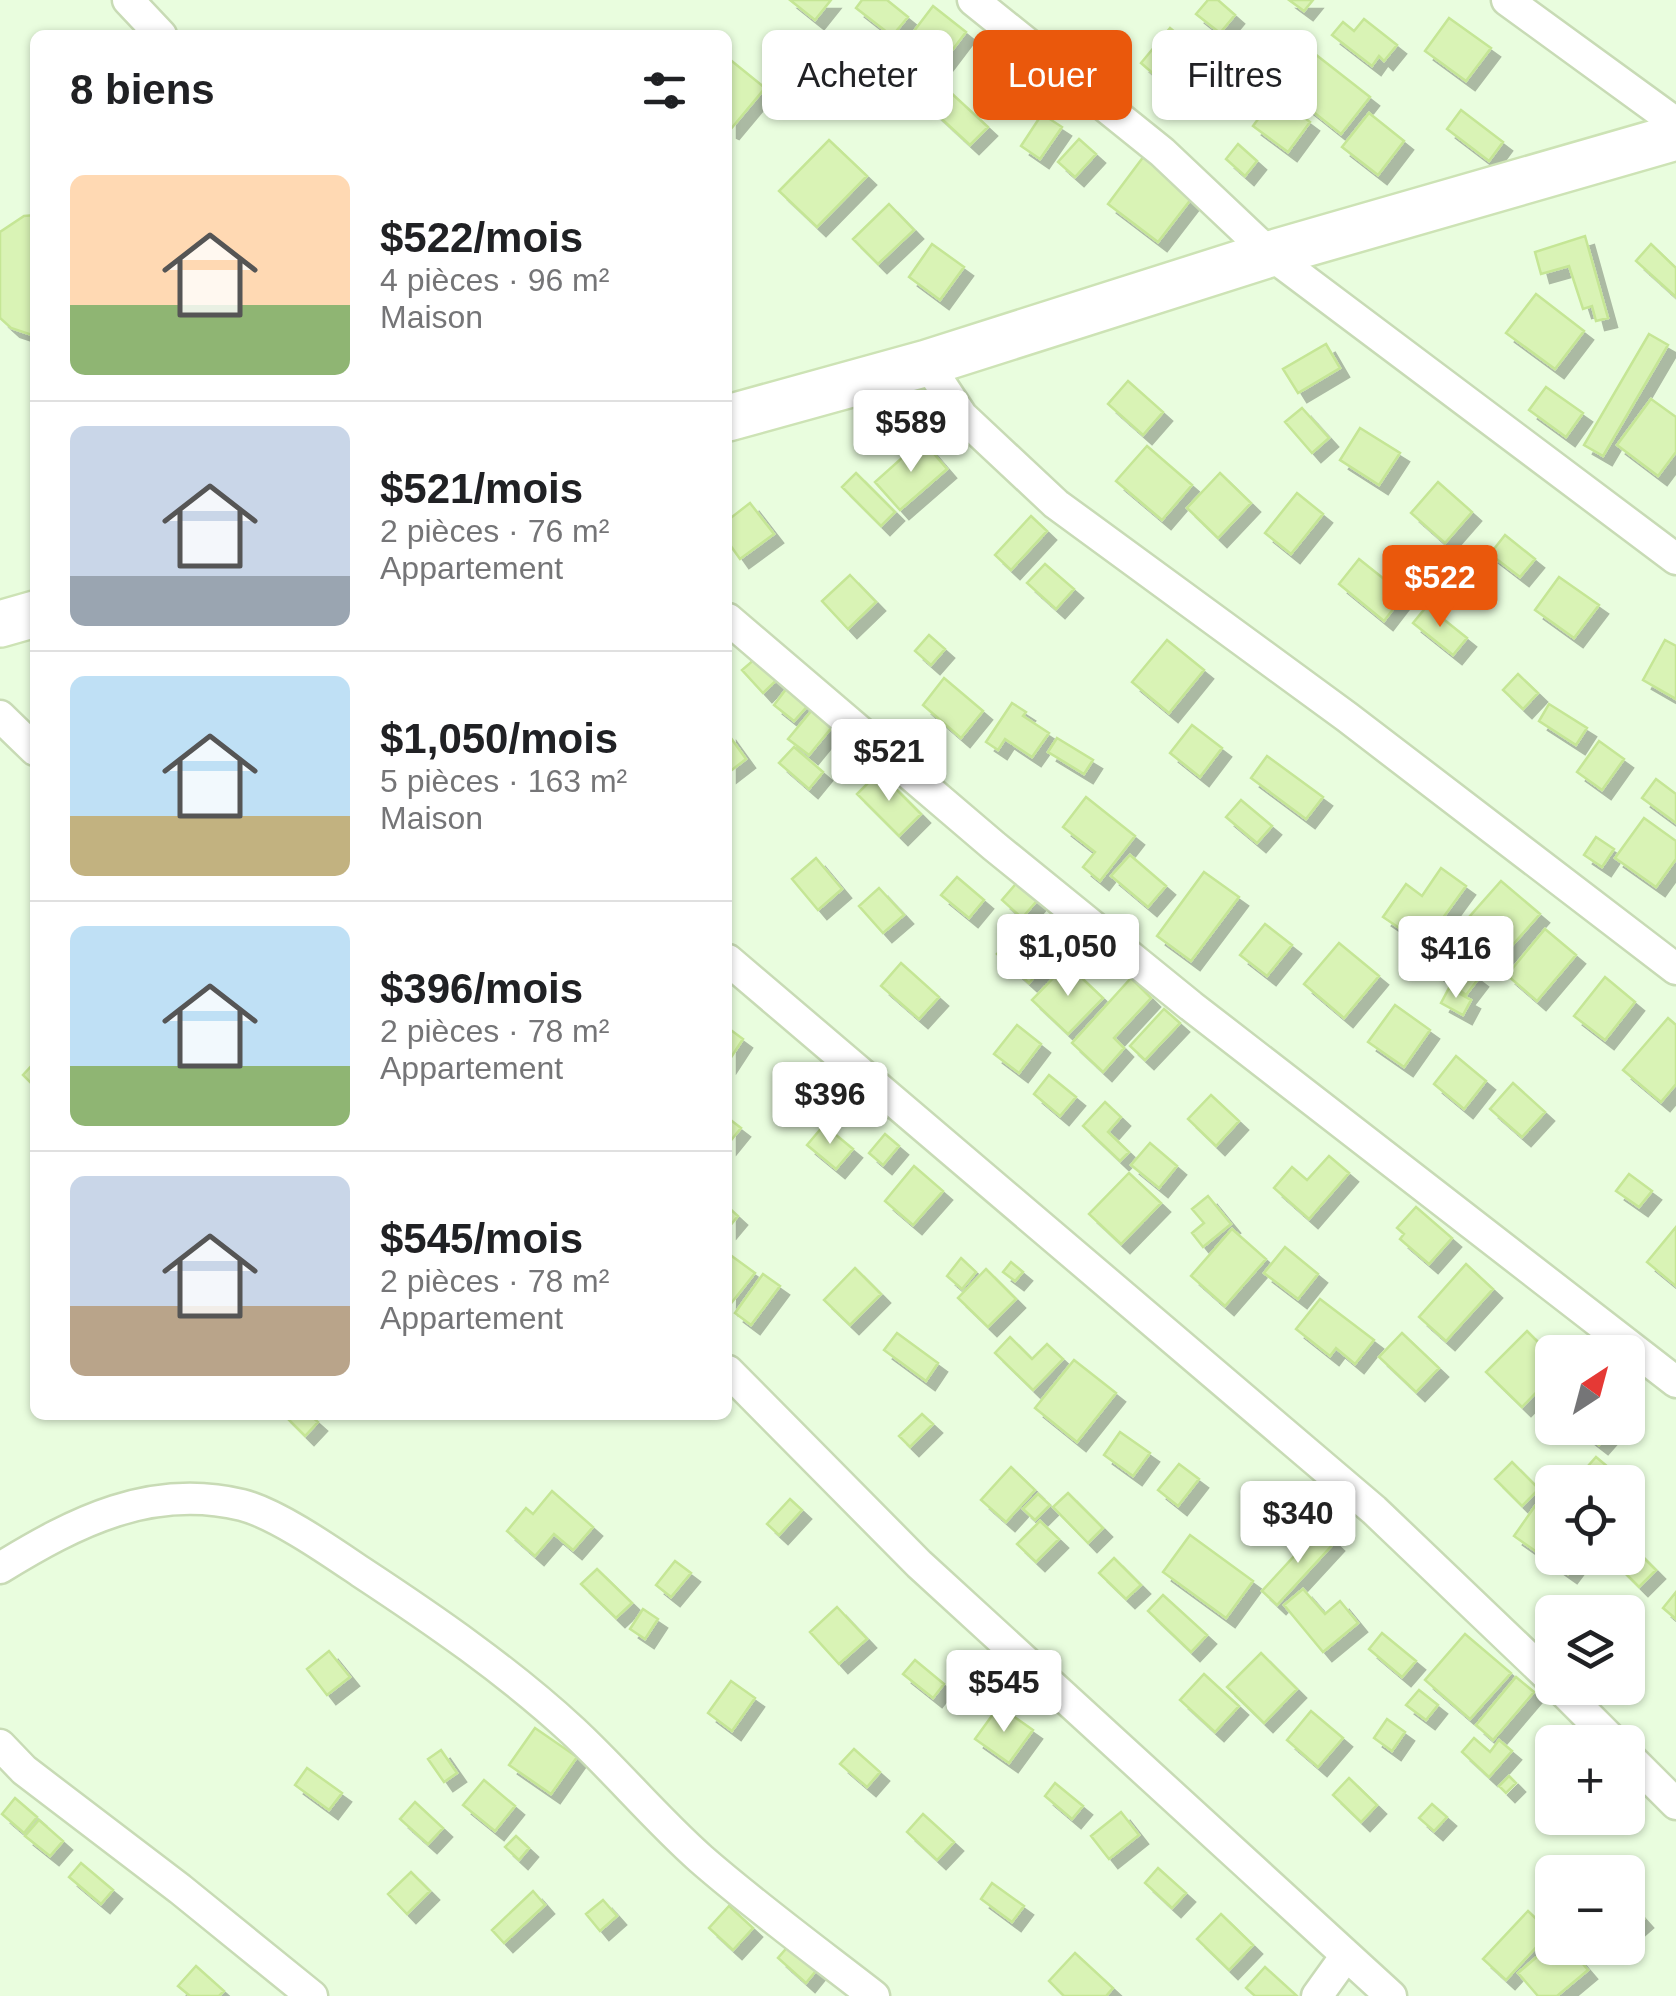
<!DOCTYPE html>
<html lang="fr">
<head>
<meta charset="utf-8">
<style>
  body { margin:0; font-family:Arial,sans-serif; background:#f2f2f2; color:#202124; height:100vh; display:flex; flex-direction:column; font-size:38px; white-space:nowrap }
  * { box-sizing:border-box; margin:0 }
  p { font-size:32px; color:#757577 }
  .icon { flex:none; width:55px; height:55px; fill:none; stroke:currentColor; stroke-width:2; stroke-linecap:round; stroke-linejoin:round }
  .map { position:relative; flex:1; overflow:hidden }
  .panel { position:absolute; left:30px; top:30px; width:702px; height:1390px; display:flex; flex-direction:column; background:#fff; border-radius:15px; box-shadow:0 2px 8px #0004 }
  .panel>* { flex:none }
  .hud { position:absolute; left:762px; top:30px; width:762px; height:90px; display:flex; gap:20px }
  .needle { width:65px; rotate:36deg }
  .tools { position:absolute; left:1535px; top:1335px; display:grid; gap:20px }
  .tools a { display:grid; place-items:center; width:110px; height:110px; border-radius:15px; background:#fff; box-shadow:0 2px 8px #0004; font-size:50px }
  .price { position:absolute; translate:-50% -85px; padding:0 22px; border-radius:10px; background:#fff; color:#222; font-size:32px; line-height:65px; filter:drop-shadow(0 2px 5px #0008) }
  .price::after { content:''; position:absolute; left:50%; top:60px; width:30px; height:22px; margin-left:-15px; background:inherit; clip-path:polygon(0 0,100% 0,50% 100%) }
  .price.selected { background:#ea580c; color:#fff }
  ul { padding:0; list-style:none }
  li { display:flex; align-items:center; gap:30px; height:250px; padding:0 40px }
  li+li { border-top:2px solid #e0e0e0 }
  li span { display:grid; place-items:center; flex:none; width:280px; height:200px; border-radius:15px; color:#555 }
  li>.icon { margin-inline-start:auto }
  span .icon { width:120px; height:120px; fill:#fffc; stroke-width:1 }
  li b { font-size:42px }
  h2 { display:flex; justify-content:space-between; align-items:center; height:120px; padding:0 40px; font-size:42px }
  .chip { padding:0 35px; border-radius:15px; background:#fff; box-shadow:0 2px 8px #0004; font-size:35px; line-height:90px }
  .chip.selected { background:#ea580c; color:#fff }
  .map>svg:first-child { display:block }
  .building { fill:#d9f3b5; stroke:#c5e695; stroke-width:2.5; filter:url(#shadow) }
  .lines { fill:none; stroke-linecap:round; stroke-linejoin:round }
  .street-casing { stroke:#c8dbb5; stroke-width:35 }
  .secondary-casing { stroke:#cde3b5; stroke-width:50 }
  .street { stroke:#fff; stroke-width:30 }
  .secondary { stroke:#fff; stroke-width:45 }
</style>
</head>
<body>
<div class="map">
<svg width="1676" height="1996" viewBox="0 0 1676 1996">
  <defs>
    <filter id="shadow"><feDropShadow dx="9" dy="9" stdDeviation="0" flood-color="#0004"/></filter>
  </defs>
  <rect width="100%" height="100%" fill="#e9fdde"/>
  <path class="building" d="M 790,0 L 831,0 L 815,20 Z
    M 862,0 L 887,0 L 908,17 L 892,36 L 856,8 Z
    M 1208,0 L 1218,0 L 1235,15 L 1220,33 L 1196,14 Z
    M 1289,0 L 1313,0 L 1304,11 Z
    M 933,6 L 966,32 L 944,61 L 911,35 Z
    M 1449,18 L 1491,48 L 1466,81 L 1425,51 Z
    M 1364,19 L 1397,45 L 1384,61 L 1379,56 L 1372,66 L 1332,35 L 1343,22 L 1354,31 Z
    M 1170,28 L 1202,55 L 1172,90 L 1141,63 Z
    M 1251,42 L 1265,53 L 1231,95 L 1217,84 Z
    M 904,50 L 938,73 L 918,101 L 885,78 Z
    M 1315,54 L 1370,97 L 1341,134 L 1286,90 Z
    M 728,58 L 765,88 L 730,130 L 728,129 Z
    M 949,91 L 988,127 L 970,145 L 932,110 Z
    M 1275,96 L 1310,122 L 1288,152 L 1253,126 Z
    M 1461,110 L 1503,142 L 1489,161 L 1447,129 Z
    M 1369,113 L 1404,141 L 1378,175 L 1342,147 Z
    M 1042,114 L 1062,127 L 1040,159 L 1021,146 Z
    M 1079,139 L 1096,154 L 1075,177 L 1058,162 Z
    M 829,140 L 867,176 L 817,227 L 779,191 Z
    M 1238,144 L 1257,161 L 1245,176 L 1226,159 Z
    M 1147,152 L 1198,190 L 1158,242 L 1108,204 Z
    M 889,204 L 914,230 L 878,264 L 853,239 Z
    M 35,215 L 35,336 L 11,328 L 0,318 L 0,232 L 24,216 Z
    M 1585,236 L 1608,318 L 1596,321 L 1592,306 L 1583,309 L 1569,266 L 1541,274 L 1535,252 Z
    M 932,244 L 964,267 L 940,300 L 909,277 Z
    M 1651,244 L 1676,268 L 1676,297 L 1636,261 Z
    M 1536,294 L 1584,331 L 1555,369 L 1506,333 Z
    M 1649,334 L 1668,345 L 1603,456 L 1584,445 Z
    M 1326,344 L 1340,368 L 1298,393 L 1283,369 Z
    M 1128,381 L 1163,412 L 1143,435 L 1108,404 Z
    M 1546,387 L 1583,413 L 1566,437 L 1529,410 Z
    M 1651,399 L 1676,417 L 1676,452 L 1658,476 L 1617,445 Z
    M 1302,408 L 1329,438 L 1312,453 L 1285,422 Z
    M 1360,428 L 1400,453 L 1379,485 L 1340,460 Z
    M 922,440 L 947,469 L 900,510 L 875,482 Z
    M 1147,446 L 1192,485 L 1162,520 L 1116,481 Z
    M 856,473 L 895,512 L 881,526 L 842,487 Z
    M 1220,473 L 1251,503 L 1218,538 L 1187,508 Z
    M 1438,482 L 1472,512 L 1445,543 L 1411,513 Z
    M 1297,493 L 1323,514 L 1291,554 L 1265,533 Z
    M 750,503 L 774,534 L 740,559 L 728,542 L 728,520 Z
    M 1031,516 L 1047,531 L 1011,570 L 995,555 Z
    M 1505,535 L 1535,559 L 1520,577 L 1490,554 Z
    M 1359,559 L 1404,595 L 1384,621 L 1339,584 Z
    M 1045,564 L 1074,589 L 1056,609 L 1027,583 Z
    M 850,575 L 876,602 L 848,629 L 822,601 Z
    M 1559,577 L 1599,605 L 1574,638 L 1535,610 Z
    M 1427,606 L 1467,638 L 1453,655 L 1413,623 Z
    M 929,635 L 945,649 L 931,665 L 915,651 Z
    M 1167,640 L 1204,670 L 1169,713 L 1132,682 Z
    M 1665,640 L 1676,646 L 1676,699 L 1643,680 Z
    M 763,652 L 783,674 L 763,693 L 742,670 Z
    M 1518,674 L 1538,693 L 1523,709 L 1503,690 Z
    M 944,678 L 983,711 L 961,738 L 923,705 Z
    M 790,684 L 811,702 L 794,721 L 774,705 Z
    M 1012,703 L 1026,712 L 1023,716 L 1049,733 L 1032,757 L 1005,739 L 998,750 L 986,742 Z
    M 817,704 L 837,721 L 809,755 L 788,739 Z
    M 1549,704 L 1587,728 L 1576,745 L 1539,721 Z
    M 1192,725 L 1222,748 L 1200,777 L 1170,753 Z
    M 728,734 L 746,759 L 728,773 Z
    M 1057,738 L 1093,760 L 1084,774 L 1048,752 Z
    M 1599,741 L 1624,759 L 1602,790 L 1577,772 Z
    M 794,747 L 823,772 L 809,789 L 779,763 Z
    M 1267,756 L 1323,797 L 1306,819 L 1251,778 Z
    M 879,772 L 921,814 L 899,836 L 857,794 Z
    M 1656,779 L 1676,794 L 1676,823 L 1642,798 Z
    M 1086,797 L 1135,836 L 1100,881 L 1083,867 L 1095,852 L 1063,827 Z
    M 1241,800 L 1272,826 L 1257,843 L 1226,817 Z
    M 1644,818 L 1676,841 L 1676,859 L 1656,887 L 1615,858 Z
    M 1596,837 L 1614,849 L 1602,867 L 1584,855 Z
    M 1130,855 L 1166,886 L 1148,907 L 1111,876 Z
    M 816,858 L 842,889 L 818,910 L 792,879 Z
    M 1441,868 L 1466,886 L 1437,926 L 1433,923 L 1420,942 L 1383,917 L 1406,884 L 1422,896 Z
    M 1204,872 L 1239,897 L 1191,961 L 1157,936 Z
    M 957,877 L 984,900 L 969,918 L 941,895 Z
    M 1020,879 L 1041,896 L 1022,918 L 1002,900 Z
    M 1501,881 L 1540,914 L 1493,967 L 1455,933 Z
    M 879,888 L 904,915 L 883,933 L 859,906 Z
    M 1029,918 L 1061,947 L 1029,983 L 997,954 Z
    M 1265,924 L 1292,945 L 1267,976 L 1240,955 Z
    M 1545,929 L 1576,955 L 1537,1001 L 1507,975 Z
    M 1339,943 L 1379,976 L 1344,1018 L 1304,984 Z
    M 1440,948 L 1479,978 L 1466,995 L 1427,965 Z
    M 901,963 L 939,997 L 919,1019 L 881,986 Z
    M 1067,964 L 1103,998 L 1068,1034 L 1032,1000 Z
    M 1605,977 L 1635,1002 L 1605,1040 L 1574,1016 Z
    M 1131,978 L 1151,998 L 1114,1038 L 1124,1048 L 1103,1072 L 1072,1043 Z
    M 1449,988 L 1471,1000 L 1463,1015 L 1441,1003 Z
    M 1395,1005 L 1430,1030 L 1404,1067 L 1368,1042 Z
    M 1164,1009 L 1180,1023 L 1145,1060 L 1130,1046 Z
    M 1668,1018 L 1676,1025 L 1676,1084 L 1661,1102 L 1623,1070 Z
    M 1017,1025 L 1041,1044 L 1019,1073 L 994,1054 Z
    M 728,1028 L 743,1039 L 728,1062 Z
    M 1456,1056 L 1486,1081 L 1464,1109 L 1434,1084 Z
    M 35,1062 L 35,1087 L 23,1075 Z
    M 1049,1075 L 1076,1097 L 1060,1116 L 1034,1094 Z
    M 1513,1083 L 1545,1112 L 1522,1137 L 1490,1109 Z
    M 1211,1095 L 1239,1121 L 1216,1146 L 1188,1119 Z
    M 1105,1102 L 1121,1117 L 1108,1132 L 1129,1152 L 1120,1161 L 1083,1126 Z
    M 728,1118 L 741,1128 L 728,1144 Z
    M 824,1125 L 853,1149 L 836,1169 L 807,1145 Z
    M 885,1134 L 899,1146 L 883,1165 L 869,1153 Z
    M 1150,1143 L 1177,1166 L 1159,1188 L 1131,1165 Z
    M 1329,1156 L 1349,1173 L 1309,1219 L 1274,1188 L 1292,1167 L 1307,1180 Z
    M 914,1166 L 943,1191 L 913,1225 L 885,1201 Z
    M 1129,1173 L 1161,1203 L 1121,1244 L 1089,1214 Z
    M 1629,1174 L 1652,1191 L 1639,1207 L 1616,1191 Z
    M 1208,1196 L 1231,1224 L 1203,1247 L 1192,1233 L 1204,1223 L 1192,1209 Z
    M 728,1207 L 738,1216 L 728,1228 Z
    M 1416,1207 L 1452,1238 L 1429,1264 L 1400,1239 L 1404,1234 L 1397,1228 Z
    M 1676,1227 L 1676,1286 L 1647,1262 Z
    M 1232,1229 L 1266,1259 L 1225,1306 L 1191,1276 Z
    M 1285,1247 L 1318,1274 L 1298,1299 L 1264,1273 Z
    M 729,1254 L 755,1273 L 729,1306 L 728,1304 Z
    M 961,1258 L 976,1272 L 962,1289 L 947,1276 Z
    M 1011,1262 L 1023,1272 L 1015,1281 L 1003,1272 Z
    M 1466,1264 L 1493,1289 L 1446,1341 L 1419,1317 Z
    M 855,1268 L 881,1294 L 850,1325 L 824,1300 Z
    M 986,1269 L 1016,1299 L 988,1327 L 958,1298 Z
    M 763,1274 L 780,1286 L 751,1325 L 735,1313 Z
    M 1320,1299 L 1374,1340 L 1355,1364 L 1336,1348 L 1330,1356 L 1296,1329 Z
    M 1527,1331 L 1552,1356 L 1552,1376 L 1522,1407 L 1486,1372 Z
    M 897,1333 L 938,1363 L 926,1381 L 884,1350 Z
    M 1402,1333 L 1439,1368 L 1416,1392 L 1379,1357 Z
    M 1010,1337 L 1032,1359 L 1047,1344 L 1063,1359 L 1033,1390 L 995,1353 Z
    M 1074,1360 L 1116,1393 L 1077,1442 L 1035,1408 Z
    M 922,1414 L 933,1424 L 910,1447 L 899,1436 Z
    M 284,1415 L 310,1415 L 318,1422 L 305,1436 Z
    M 1577,1428 L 1614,1428 L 1599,1445 Z
    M 1120,1432 L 1150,1453 L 1133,1476 L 1104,1455 Z
    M 1596,1457 L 1626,1482 L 1589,1482 L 1580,1475 Z
    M 1512,1462 L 1539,1489 L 1522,1506 L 1495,1479 Z
    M 1179,1464 L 1199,1479 L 1178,1506 L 1158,1490 Z
    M 1011,1467 L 1035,1490 L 1006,1522 L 981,1500 Z
    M 552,1491 L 593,1527 L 573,1550 L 554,1534 L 535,1556 L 507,1531 L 526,1508 L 533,1514 Z
    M 1068,1493 L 1103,1528 L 1088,1543 L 1053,1507 Z
    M 1038,1494 L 1050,1505 L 1035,1520 L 1023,1509 Z
    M 1542,1496 L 1552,1503 L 1552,1558 L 1580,1558 L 1568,1574 L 1514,1536 Z
    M 790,1499 L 802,1510 L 779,1535 L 767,1524 Z
    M 1040,1521 L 1059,1539 L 1036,1562 L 1017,1544 Z
    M 1320,1528 L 1335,1542 L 1277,1605 L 1262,1591 Z
    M 1190,1535 L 1253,1581 L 1226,1618 L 1163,1572 Z
    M 1628,1542 L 1656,1570 L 1639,1587 L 1610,1558 L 1628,1558 Z
    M 1114,1558 L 1141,1585 L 1126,1599 L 1099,1573 Z
    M 675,1561 L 691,1573 L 671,1597 L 656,1585 Z
    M 597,1569 L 632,1603 L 616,1618 L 581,1584 Z
    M 1303,1589 L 1325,1614 L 1340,1601 L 1358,1623 L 1323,1652 L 1284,1605 Z
    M 1676,1592 L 1676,1619 L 1663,1608 Z
    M 1163,1595 L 1207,1635 L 1191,1652 L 1148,1611 Z
    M 837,1607 L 867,1639 L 839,1664 L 810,1632 Z
    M 643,1609 L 658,1619 L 645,1639 L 630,1629 Z
    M 1382,1633 L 1416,1661 L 1402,1677 L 1369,1649 Z
    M 1465,1634 L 1511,1673 L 1470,1719 L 1425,1680 Z
    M 329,1651 L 350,1677 L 327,1695 L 307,1669 Z
    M 1261,1653 L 1297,1689 L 1264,1723 L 1227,1687 Z
    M 915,1660 L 944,1684 L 933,1698 L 903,1674 Z
    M 1204,1674 L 1239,1706 L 1215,1732 L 1180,1700 Z
    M 1516,1677 L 1534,1692 L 1493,1740 L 1476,1725 Z
    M 731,1681 L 755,1698 L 732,1731 L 708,1713 Z
    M 1419,1690 L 1438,1705 L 1426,1720 L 1406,1705 Z
    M 999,1706 L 1033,1730 L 1009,1763 L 975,1739 Z
    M 1311,1711 L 1343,1738 L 1318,1767 L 1287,1740 Z
    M 1387,1719 L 1405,1732 L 1392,1751 L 1374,1738 Z
    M 535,1728 L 577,1757 L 551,1794 L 509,1765 Z
    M 1474,1738 L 1490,1752 L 1499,1740 L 1512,1751 L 1489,1777 L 1462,1752 Z
    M 854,1749 L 880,1772 L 867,1787 L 840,1764 Z
    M 441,1750 L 457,1773 L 444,1782 L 428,1759 Z
    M 307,1768 L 342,1793 L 329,1810 L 295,1785 Z
    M 1509,1776 L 1516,1783 L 1506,1793 L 1499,1786 Z
    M 1349,1778 L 1377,1805 L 1361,1822 L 1333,1795 Z
    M 484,1780 L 515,1806 L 495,1831 L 463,1805 Z
    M 1055,1783 L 1083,1806 L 1072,1819 L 1045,1796 Z
    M 15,1798 L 37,1817 L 24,1833 L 2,1814 Z
    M 415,1802 L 443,1828 L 428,1844 L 400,1819 Z
    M 1432,1804 L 1447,1817 L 1434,1831 L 1419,1818 Z
    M 1121,1812 L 1139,1835 L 1109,1859 L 1091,1836 Z
    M 923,1814 L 954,1842 L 937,1860 L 907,1832 Z
    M 39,1820 L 63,1841 L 50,1856 L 25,1836 Z
    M 516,1836 L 529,1848 L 519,1860 L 505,1847 Z
    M 81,1863 L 113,1890 L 101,1904 L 69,1877 Z
    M 1158,1868 L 1186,1893 L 1172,1908 L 1145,1883 Z
    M 411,1872 L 430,1891 L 407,1914 L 388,1894 Z
    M 992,1883 L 1024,1906 L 1012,1922 L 981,1899 Z
    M 533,1891 L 545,1905 L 504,1943 L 492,1930 Z
    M 603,1900 L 617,1916 L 600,1931 L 586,1914 Z
    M 1628,1901 L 1644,1919 L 1628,1933 Z
    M 729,1906 L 753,1928 L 733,1950 L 709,1928 Z
    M 1528,1911 L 1550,1932 L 1506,1980 L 1483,1959 Z
    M 1221,1914 L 1253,1945 L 1229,1970 L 1197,1939 Z
    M 791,1943 L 819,1967 L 806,1983 L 778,1958 Z
    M 1552,1944 L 1552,1948 L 1569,1948 L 1588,1970 L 1557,1996 L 1538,1996 L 1518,1973 Z
    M 1075,1953 L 1113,1988 L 1106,1996 L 1064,1996 L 1049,1981 Z
    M 196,1966 L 224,1991 L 219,1996 L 190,1996 L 178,1986 Z
    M 1265,1967 L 1297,1996 L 1255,1996 L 1246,1988 Z"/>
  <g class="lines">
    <g class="street-casing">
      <path id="street" d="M 128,0 L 161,35
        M 973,0 L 1162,152 L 1270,254 L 1676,559
        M 1507,0 L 1676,123
        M 927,363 L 962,416 L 1056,504 L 1347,717 L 1676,969
        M 728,619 L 994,846 L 1191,1006 L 1676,1382
        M 0,716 L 35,750
        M 728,960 L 1374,1510 L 1552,1680
        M 728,1371 L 919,1564 L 1391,1996
        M 0,1568 C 75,1522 151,1483 242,1505 C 277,1514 330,1551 361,1572 C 434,1620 508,1671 573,1731 C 617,1772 656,1819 701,1859 C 756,1907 816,1951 874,1996
        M 1560,1688 L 1614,1742
        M 0,1745 L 24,1770 L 180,1889 L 312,1996
        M 1628,1756 L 1676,1804
        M 1317,1996 L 1345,1957"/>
    </g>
    <g class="secondary-casing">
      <path id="secondary" d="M 728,418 L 927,363 L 1270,254 L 1676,137
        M 0,624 L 35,614"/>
    </g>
    <use href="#street" class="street"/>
    <use href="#secondary" class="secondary"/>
  </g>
</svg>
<div class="tools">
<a><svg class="needle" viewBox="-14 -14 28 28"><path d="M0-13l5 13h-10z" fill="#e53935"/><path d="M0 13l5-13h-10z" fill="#757577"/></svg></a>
<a><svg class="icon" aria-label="locate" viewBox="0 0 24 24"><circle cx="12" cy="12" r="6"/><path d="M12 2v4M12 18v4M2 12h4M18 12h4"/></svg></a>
<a><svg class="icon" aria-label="layers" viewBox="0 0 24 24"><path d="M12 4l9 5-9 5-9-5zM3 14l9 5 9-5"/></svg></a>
<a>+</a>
<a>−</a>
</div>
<b class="price" style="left:911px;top:475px">$589</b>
<b class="price selected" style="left:1440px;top:630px">$522</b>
<b class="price" style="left:889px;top:804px">$521</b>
<b class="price" style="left:1068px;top:999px">$1,050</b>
<b class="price" style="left:1456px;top:1001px">$416</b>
<b class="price" style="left:830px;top:1147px">$396</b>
<b class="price" style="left:1298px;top:1566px">$340</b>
<b class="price" style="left:1004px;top:1735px">$545</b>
<div class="hud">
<a class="chip">Acheter</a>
<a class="chip selected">Louer</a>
<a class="chip">Filtres</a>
</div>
<section class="panel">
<h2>8 biens<svg class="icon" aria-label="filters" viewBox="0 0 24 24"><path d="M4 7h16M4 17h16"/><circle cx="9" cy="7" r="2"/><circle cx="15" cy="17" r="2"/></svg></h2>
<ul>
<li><span style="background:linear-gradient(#ffd9b3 65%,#8fb573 0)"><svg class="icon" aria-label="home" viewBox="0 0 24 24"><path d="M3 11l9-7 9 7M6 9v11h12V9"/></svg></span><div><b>$522/mois</b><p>4 pièces · 96 m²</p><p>Maison</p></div></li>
<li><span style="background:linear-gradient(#c9d6e8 75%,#9aa5b1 0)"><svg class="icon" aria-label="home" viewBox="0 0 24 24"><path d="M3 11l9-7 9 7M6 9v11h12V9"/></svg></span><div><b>$521/mois</b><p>2 pièces · 76 m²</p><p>Appartement</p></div></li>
<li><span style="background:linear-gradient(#bfe0f5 70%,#c2b280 0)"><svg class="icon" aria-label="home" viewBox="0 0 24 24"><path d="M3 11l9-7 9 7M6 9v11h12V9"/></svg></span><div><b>$1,050/mois</b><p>5 pièces · 163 m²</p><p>Maison</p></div></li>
<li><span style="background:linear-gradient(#bfe0f5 70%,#8fb573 0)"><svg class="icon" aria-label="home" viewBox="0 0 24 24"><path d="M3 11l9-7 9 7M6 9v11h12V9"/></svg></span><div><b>$396/mois</b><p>2 pièces · 78 m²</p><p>Appartement</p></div></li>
<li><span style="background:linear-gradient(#c9d6e8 65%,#b9a48a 0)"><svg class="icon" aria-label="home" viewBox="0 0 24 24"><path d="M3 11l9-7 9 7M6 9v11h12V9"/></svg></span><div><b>$545/mois</b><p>2 pièces · 78 m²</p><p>Appartement</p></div></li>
</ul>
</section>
</div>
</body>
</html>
